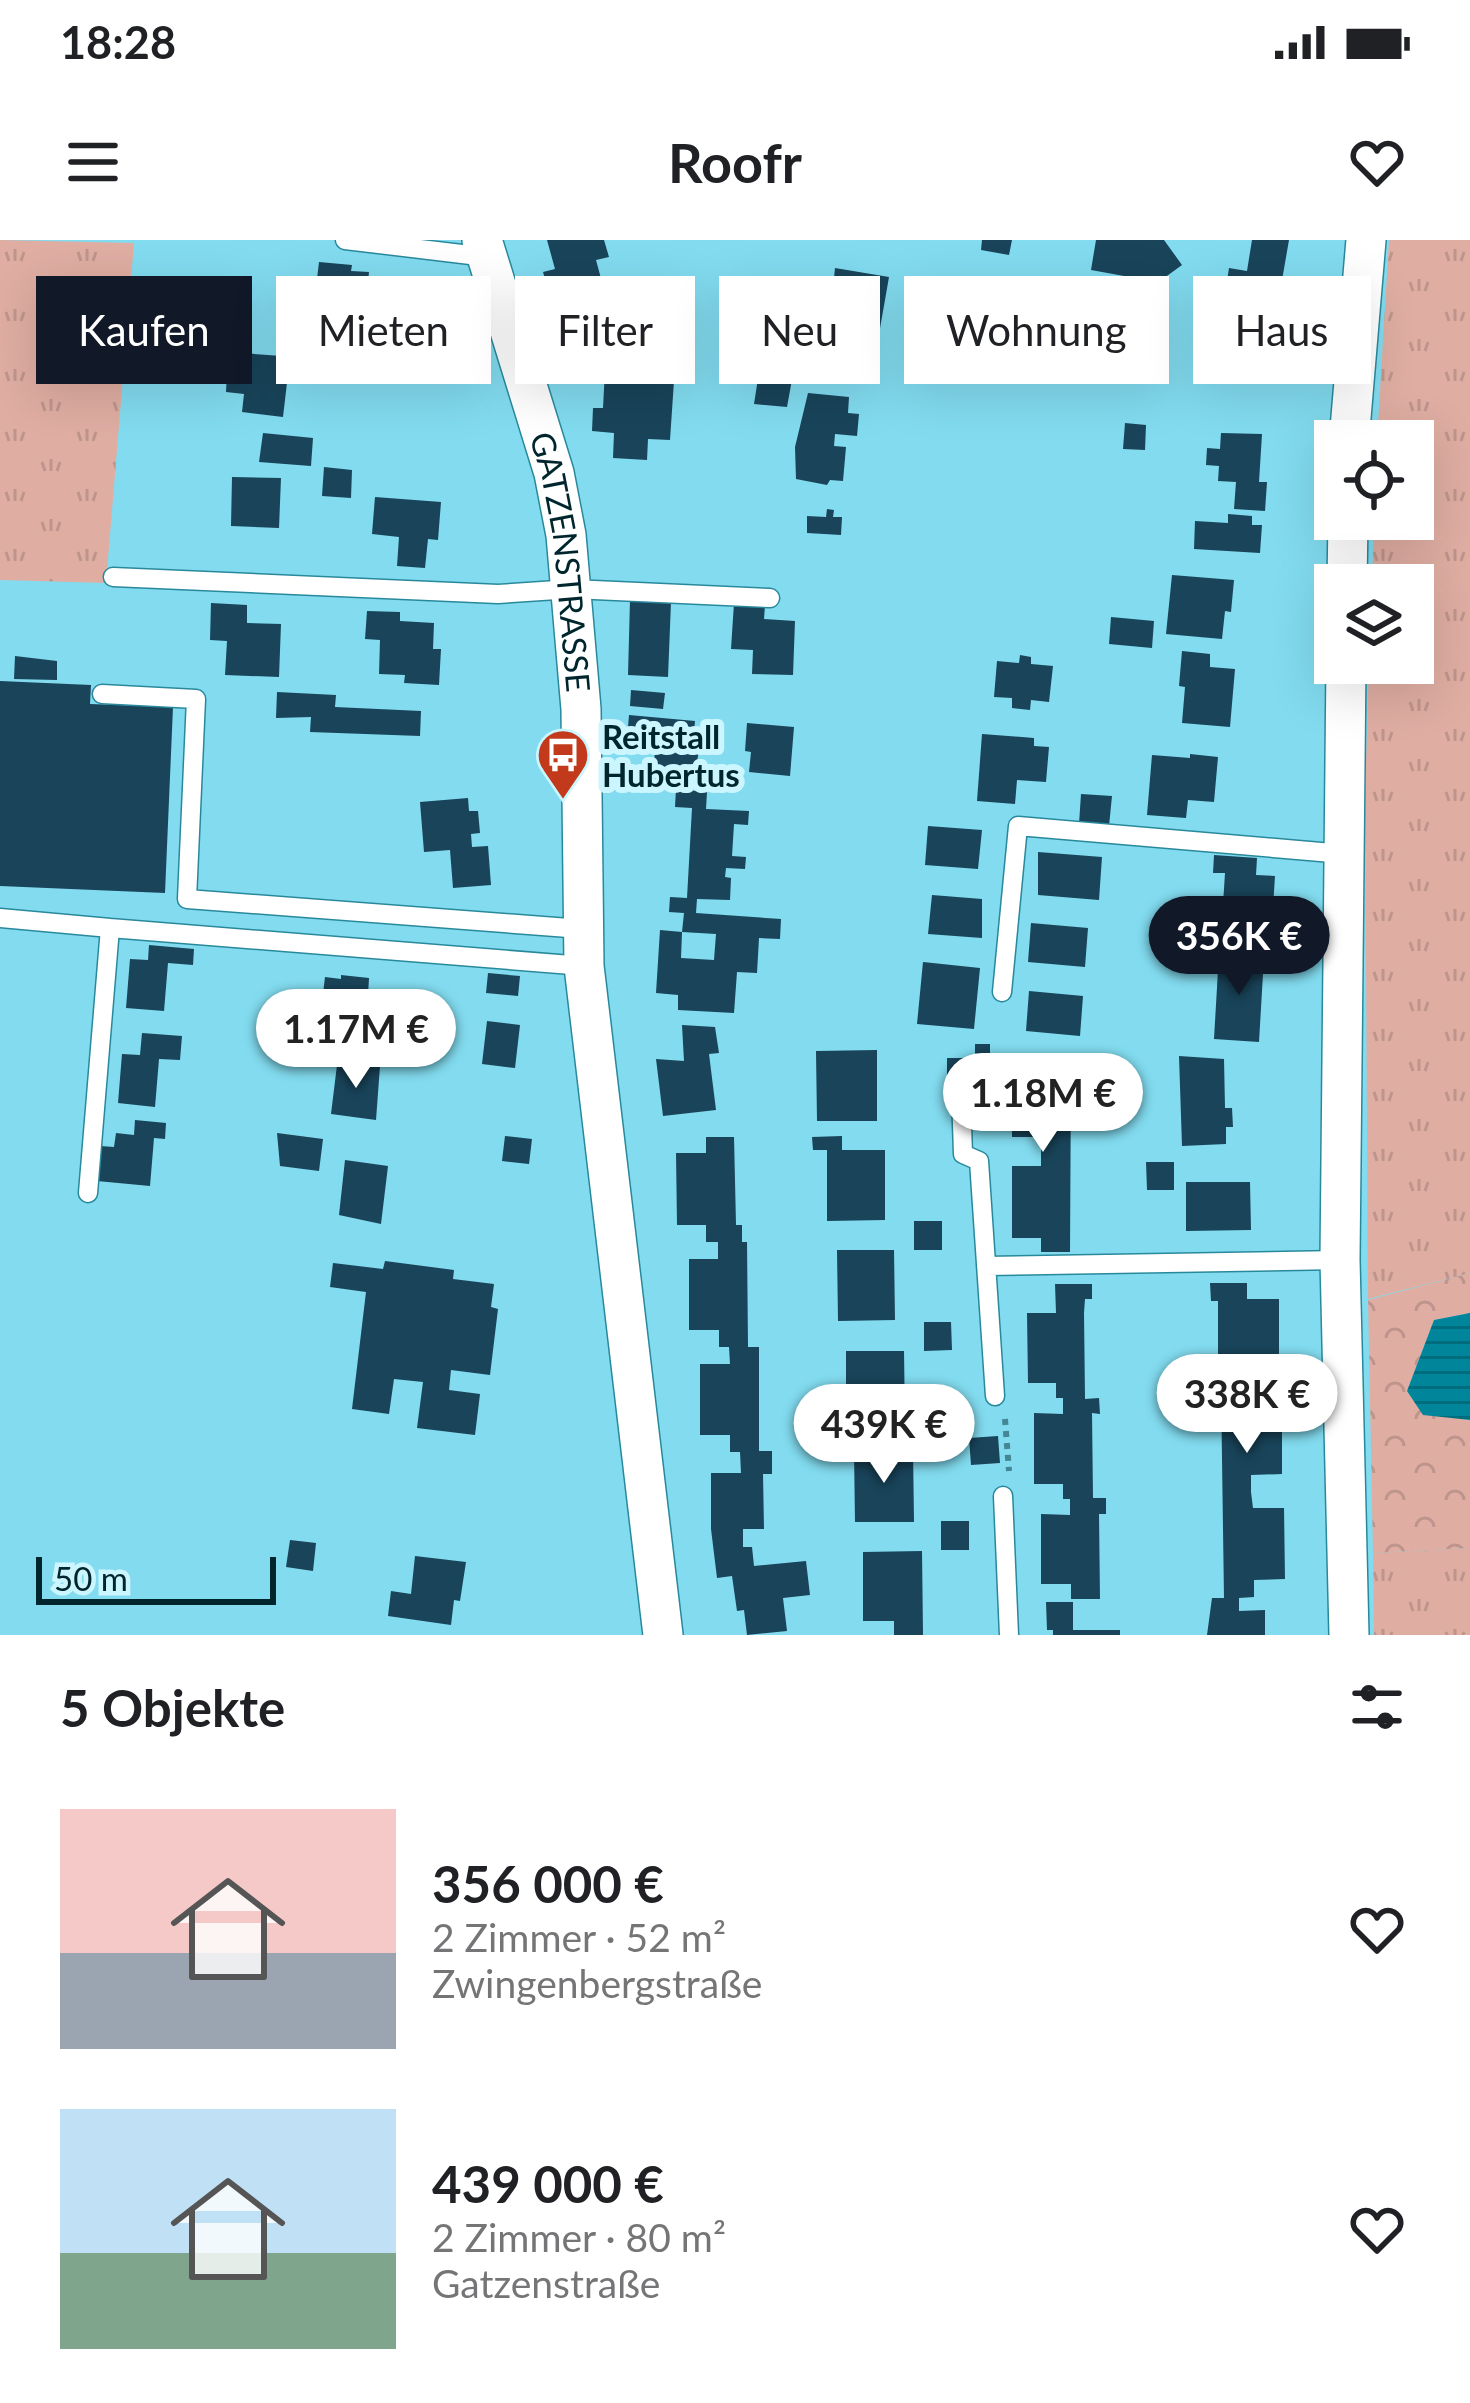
<!DOCTYPE html>
<html lang="de">
<head>
<meta charset="utf-8">
<style>
  body { margin:0; font-family:Lato,sans-serif; background:#f2f2f2; color:#202124; height:100vh; display:flex; flex-direction:column; font-size:45px; white-space:nowrap }
  * { box-sizing:border-box; margin:0 }
  p { font-size:39px; color:#757577 }
  .icon { flex:none; width:66px; height:66px; fill:none; stroke:currentColor; stroke-width:2; stroke-linecap:round; stroke-linejoin:round }
  .map { position:relative; height:1395px; overflow:hidden }
  .side { display:flex; flex-direction:column; background:#fff; flex:1 }
  .side>* { flex:none }
  .guide { position:absolute; left:36px; top:36px; width:1398px; height:108px; display:flex; gap:24px }
  .controls { position:absolute; left:1314px; top:180px; display:grid; gap:24px }
  .controls a { display:grid; place-items:center; width:120px; height:120px; border-radius:0px; background:#fff; box-shadow:0 12px 48px #0002; font-size:60px }
  .scale { position:absolute; left:36px; bottom:30px; width:240px; box-sizing:border-box; padding-left:12px; border:6px solid #00262d; border-top:0; font-size:33px; line-height:42px; white-space:nowrap; color:#00262d; -webkit-text-stroke:9px #cbf5ff; paint-order:stroke }
  .price { position:absolute; translate:-50% -102px; padding:0 27px; border-radius:42px; background:#fff; color:#222; font-size:39px; line-height:78px; filter:drop-shadow(0 3px 6px #0008) }
  .price::after { content:''; position:absolute; left:50%; top:72px; width:36px; height:27px; margin-left:-18px; background:inherit; clip-path:polygon(0 0,100% 0,50% 100%) }
  .price.on { background:#111827; color:#fff }
  ul { padding:0; list-style:none }
  li { display:flex; align-items:center; gap:36px; height:300px; padding:0 60px }
  li span { display:grid; place-items:center; flex:none; width:336px; height:240px; border-radius:0px; color:#555 }
  li>.icon { margin-inline-start:auto }
  span .icon { width:144px; height:144px; fill:#fffc; stroke-width:1 }
  li b { font-size:51px }
  h2 { display:flex; justify-content:space-between; align-items:center; height:144px; padding:0 60px; font-size:51px }
  .pill { padding:0 42px; border-radius:0px; background:#fff; box-shadow:0 12px 48px #0002; font-size:42px; line-height:108px }
  .pill.on { background:#111827; color:#fff }
  .status { display:flex; justify-content:space-between; align-items:center; height:84px; padding:0 60px; background:#fff; direction:ltr }
  .status svg { height:33px; fill:currentColor }
  header { display:flex; justify-content:space-between; align-items:center; height:156px; padding:0 60px; background:#fff; font-size:54px; font-weight:700 }
  .map>svg:first-child { display:block }
  .grass { fill:url(#grass-tufts) }
  .forest { fill:url(#forest-crowns) }
  .water { fill:url(#water-rules) }
  .building { fill:#19445a }
  .lines { fill:none; stroke-linecap:round; stroke-linejoin:round }
  .lane-casing { stroke:#29899c; stroke-width:21 }
  .street-casing { stroke:#29899c; stroke-width:42 }
  .path { stroke:#458694; stroke-width:6; stroke-dasharray:6 6; stroke-linecap:butt }
  .lane { stroke:#fff; stroke-width:18 }
  .street { stroke:#fff; stroke-width:39 }
  .labels { text-anchor:middle; dominant-baseline:central; stroke-width:12; stroke-linejoin:round; paint-order:stroke }
  .street-label { font-size:33px; fill:#00262d; stroke:#cbf5ff }
  .poi-label { font-size:33px; font-weight:bold; fill:#00262d; stroke:#cbf5ff; text-anchor:start }
</style>
</head>
<body>
<div class="status"><b>18:28</b><svg viewBox="0 0 49 12"><path d="M0 12V9h3v3zM5 12V6h3v6zM10 12V3h3v9zM15 12V0h3v12zM26 1h20v11H26zM47 4h2v5h-2z"/></svg></div>
<header><svg class="icon" aria-label="menu" viewBox="0 0 24 24"><path d="M4 6h16M4 12h16M4 18h16"/></svg>Roofr<svg class="icon" aria-label="heart" viewBox="0 0 24 24"><path d="M12 20l-8-8c-3-5 5-10 8-4 3-6 11-1 8 4z"/></svg></header>
<div class="map">
<svg width="1470" height="1395" viewBox="0 0 1470 1395">
  <defs>
    <pattern id="grass-tufts" width="24" height="20" patternUnits="userSpaceOnUse" patternTransform="scale(3)"><rect width="24" height="20" fill="#dfada2"/><path d="M3 7l-1-3M5 7V3M7 7l1-3M15 17l-1-3M17 17v-4M19 17l1-3" fill="none" stroke="#be958c"/></pattern>
    <pattern id="forest-crowns" width="20" height="18" patternUnits="userSpaceOnUse" patternTransform="scale(3)"><rect width="20" height="18" fill="#dfada2"/><path d="M2 6a3 3 0 1 1 6 0M12 15a3 3 0 1 1 6 0" fill="none" stroke="#be958c"/></pattern>
    <pattern id="water-rules" width="6" height="5" patternUnits="userSpaceOnUse" patternTransform="scale(3)"><rect width="6" height="5" fill="#00859a"/><path d="M0 2.5h6" fill="none" stroke="#006d7e"/></pattern>
  </defs>
  <rect width="100%" height="100%" fill="#82dbef"/>
  <path class="grass" d="M 0,0 L 134,3 L 106,343 L 0,340 Z
    M 1389,0 L 1470,0 L 1470,1033 L 1368,1059 L 1365,556 L 1369,423 L 1413,423 L 1413,345 L 1372,345 L 1374,279 L 1413,279 L 1413,201 L 1377,201 Z
    M 1470,1308 L 1470,1395 L 1374,1395 L 1373,1313 Z"/>
  <path class="forest" d="M 1470,1033 L 1470,1073 L 1434,1080 L 1407,1151 L 1423,1174 L 1470,1180 L 1470,1308 L 1373,1313 L 1368,1060 Z"/>
  <path class="water" d="M 1470,1073 L 1470,1180 L 1423,1175 L 1407,1151 L 1434,1080 Z"/>
  <path class="building" d="M 547,0 L 604,0 L 609,17 L 596,20 L 606,57 L 554,71 L 543,32 L 555,29 Z
    M 982,0 L 1012,0 L 1009,15 L 981,10 Z
    M 1096,0 L 1164,0 L 1182,25 L 1138,57 L 1124,36 L 1091,30 Z
    M 1252,0 L 1289,0 L 1277,69 L 1284,70 L 1287,77 L 1285,90 L 1279,93 L 1245,82 L 1239,87 L 1224,85 L 1221,79 L 1229,28 L 1247,31 Z
    M 319,22 L 352,25 L 351,31 L 369,32 L 363,91 L 342,88 L 344,72 L 313,72 Z
    M 835,28 L 889,37 L 879,94 L 829,85 Z
    M 432,87 L 462,90 L 460,119 L 429,116 Z
    M 589,90 L 619,92 L 619,106 L 676,111 L 670,200 L 648,199 L 647,220 L 613,218 L 614,193 L 592,191 L 593,168 L 603,168 L 605,130 L 586,129 Z
    M 228,112 L 295,117 L 293,134 L 288,134 L 283,177 L 242,172 L 244,154 L 226,152 Z
    M 759,132 L 793,134 L 787,167 L 754,164 Z
    M 808,153 L 849,157 L 848,173 L 859,174 L 857,196 L 835,194 L 834,206 L 846,207 L 843,241 L 830,240 L 827,245 L 796,239 L 795,207 Z
    M 1125,183 L 1146,185 L 1145,210 L 1123,209 Z
    M 263,193 L 313,198 L 311,226 L 259,222 Z
    M 1221,193 L 1262,194 L 1259,242 L 1267,242 L 1265,271 L 1234,269 L 1236,242 L 1218,241 L 1219,226 L 1206,225 L 1207,208 L 1220,209 Z
    M 324,227 L 352,230 L 351,258 L 322,256 Z
    M 232,237 L 281,238 L 279,288 L 231,286 Z
    M 375,257 L 441,262 L 438,300 L 428,299 L 425,328 L 397,326 L 399,297 L 372,294 Z
    M 827,269 L 834,270 L 833,277 L 842,277 L 841,295 L 807,293 L 807,276 L 826,277 Z
    M 1228,274 L 1252,276 L 1252,285 L 1262,285 L 1260,313 L 1194,309 L 1195,281 L 1228,283 Z
    M 1172,335 L 1234,340 L 1231,372 L 1225,371 L 1222,399 L 1166,394 Z
    M 630,360 L 671,362 L 668,437 L 628,435 Z
    M 211,363 L 247,365 L 247,383 L 281,384 L 279,437 L 225,435 L 227,401 L 210,400 Z
    M 734,363 L 765,365 L 764,379 L 795,381 L 793,435 L 752,434 L 753,410 L 731,409 Z
    M 367,371 L 400,372 L 400,381 L 434,383 L 433,409 L 441,409 L 439,445 L 404,443 L 405,435 L 379,434 L 380,400 L 365,399 Z
    M 1111,377 L 1154,381 L 1152,408 L 1109,404 Z
    M 1182,411 L 1210,414 L 1210,427 L 1235,429 L 1230,487 L 1182,483 L 1185,447 L 1179,446 Z
    M 1020,415 L 1031,417 L 1031,424 L 1053,426 L 1049,462 L 1031,460 L 1030,470 L 1012,468 L 1012,458 L 994,457 L 997,421 L 1019,423 Z
    M 15,416 L 57,421 L 57,440 L 14,439 Z
    M 0,441 L 91,445 L 90,464 L 173,467 L 165,653 L 0,646 Z
    M 631,450 L 665,453 L 663,469 L 630,466 Z
    M 277,452 L 336,455 L 335,467 L 421,471 L 420,496 L 310,492 L 311,477 L 276,478 Z
    M 629,475 L 695,481 L 693,503 L 700,503 L 695,535 L 655,532 L 654,499 L 658,499 L 659,491 L 643,489 L 642,500 L 627,499 Z
    M 747,483 L 794,487 L 790,536 L 749,532 L 751,512 L 745,511 Z
    M 982,494 L 1034,498 L 1034,506 L 1049,507 L 1046,542 L 1017,540 L 1015,564 L 977,561 Z
    M 1190,514 L 1218,517 L 1214,562 L 1188,560 L 1186,578 L 1147,575 L 1152,515 L 1190,518 Z
    M 676,549 L 707,552 L 706,569 L 749,571 L 748,585 L 734,584 L 732,616 L 746,617 L 745,629 L 726,628 L 725,637 L 731,638 L 730,660 L 697,659 L 696,673 L 781,679 L 780,699 L 759,698 L 757,733 L 737,732 L 734,773 L 678,770 L 678,755 L 656,753 L 660,690 L 682,692 L 681,718 L 714,720 L 716,694 L 682,692 L 684,673 L 669,672 L 670,657 L 687,658 L 692,568 L 675,567 Z
    M 1081,554 L 1112,556 L 1109,586 L 1079,584 Z
    M 468,558 L 469,571 L 478,571 L 480,593 L 471,594 L 472,607 L 488,606 L 491,645 L 453,648 L 450,610 L 424,612 L 420,562 Z
    M 928,586 L 982,590 L 978,629 L 925,625 Z
    M 1038,612 L 1102,617 L 1099,660 L 1038,655 Z
    M 1214,615 L 1257,618 L 1256,635 L 1275,636 L 1272,683 L 1222,680 L 1225,633 L 1213,633 Z
    M 932,655 L 982,659 L 982,698 L 928,694 Z
    M 1031,683 L 1088,688 L 1085,727 L 1028,722 Z
    M 149,705 L 194,709 L 193,725 L 168,723 L 164,771 L 126,768 L 130,719 L 148,720 Z
    M 1219,713 L 1264,717 L 1259,802 L 1214,799 Z
    M 923,722 L 980,728 L 974,789 L 917,784 Z
    M 488,733 L 520,736 L 518,756 L 486,753 Z
    M 341,735 L 369,738 L 366,792 L 319,787 L 325,737 L 341,739 Z
    M 1029,751 L 1083,756 L 1080,796 L 1026,791 Z
    M 487,781 L 520,785 L 515,828 L 482,824 Z
    M 682,785 L 715,787 L 719,813 L 709,814 L 716,870 L 663,876 L 656,819 L 684,821 Z
    M 142,793 L 182,796 L 180,820 L 159,819 L 155,867 L 118,863 L 122,814 L 140,815 Z
    M 975,804 L 990,804 L 990,832 L 976,833 L 976,846 L 947,846 L 947,818 L 975,818 Z
    M 877,810 L 877,881 L 817,881 L 816,811 Z
    M 1179,816 L 1224,819 L 1225,868 L 1232,868 L 1233,887 L 1226,887 L 1226,904 L 1182,906 Z
    M 353,823 L 380,826 L 376,880 L 331,874 L 337,825 L 352,827 Z
    M 1011,825 L 1071,825 L 1070,1012 L 1041,1012 L 1041,998 L 1012,998 L 1012,926 L 1041,926 L 1041,897 L 1012,897 Z
    M 135,880 L 166,883 L 165,899 L 154,898 L 150,946 L 97,941 L 100,906 L 114,907 L 116,893 L 134,895 Z
    M 277,893 L 323,899 L 319,931 L 280,926 Z
    M 505,896 L 532,899 L 529,924 L 502,921 Z
    M 842,896 L 842,910 L 885,910 L 885,980 L 827,981 L 827,910 L 813,910 L 812,897 Z
    M 706,897 L 734,897 L 736,985 L 742,985 L 742,1002 L 747,1002 L 748,1107 L 759,1107 L 759,1211 L 772,1211 L 772,1234 L 763,1234 L 764,1289 L 743,1289 L 743,1307 L 752,1307 L 754,1326 L 806,1321 L 810,1355 L 783,1358 L 787,1391 L 747,1395 L 744,1370 L 737,1371 L 732,1336 L 717,1338 L 711,1289 L 711,1233 L 741,1233 L 740,1212 L 730,1212 L 730,1195 L 700,1195 L 700,1124 L 730,1124 L 729,1107 L 719,1107 L 719,1090 L 689,1090 L 689,1019 L 718,1019 L 718,1002 L 706,1002 L 706,985 L 677,985 L 676,913 L 706,913 Z
    M 345,920 L 388,926 L 381,984 L 339,975 Z
    M 1146,922 L 1174,922 L 1174,950 L 1147,950 Z
    M 1186,942 L 1250,942 L 1251,990 L 1186,991 Z
    M 914,981 L 942,981 L 942,1010 L 914,1010 Z
    M 837,1010 L 894,1010 L 895,1080 L 838,1081 Z
    M 385,1021 L 454,1030 L 453,1039 L 494,1044 L 491,1067 L 498,1069 L 490,1135 L 451,1130 L 449,1150 L 480,1154 L 475,1195 L 417,1188 L 423,1142 L 394,1139 L 389,1174 L 352,1169 L 366,1052 L 330,1047 L 333,1023 L 383,1029 Z
    M 1210,1043 L 1247,1043 L 1247,1059 L 1279,1059 L 1279,1130 L 1249,1130 L 1249,1148 L 1251,1164 L 1282,1163 L 1282,1234 L 1251,1235 L 1251,1252 L 1253,1268 L 1284,1268 L 1285,1339 L 1254,1340 L 1254,1357 L 1239,1358 L 1239,1371 L 1265,1370 L 1265,1395 L 1207,1395 L 1212,1358 L 1224,1358 L 1221,1148 L 1212,1148 L 1212,1129 L 1218,1129 L 1218,1061 L 1211,1061 Z
    M 1055,1044 L 1092,1044 L 1092,1059 L 1085,1059 L 1084,1073 L 1085,1159 L 1099,1158 L 1100,1174 L 1092,1173 L 1093,1258 L 1106,1258 L 1106,1274 L 1099,1274 L 1100,1359 L 1071,1359 L 1071,1344 L 1041,1344 L 1041,1274 L 1070,1275 L 1070,1259 L 1063,1259 L 1063,1244 L 1034,1244 L 1034,1173 L 1063,1174 L 1063,1158 L 1056,1158 L 1056,1143 L 1028,1143 L 1027,1073 L 1056,1073 Z
    M 924,1082 L 951,1082 L 952,1110 L 924,1111 Z
    M 846,1111 L 904,1111 L 905,1181 L 846,1181 Z
    M 998,1196 L 1000,1223 L 971,1225 L 969,1198 Z
    M 854,1210 L 913,1210 L 914,1282 L 855,1282 Z
    M 941,1281 L 969,1281 L 969,1310 L 941,1310 Z
    M 290,1300 L 316,1303 L 313,1331 L 286,1327 Z
    M 922,1311 L 923,1395 L 894,1395 L 894,1381 L 863,1381 L 863,1312 Z
    M 415,1316 L 466,1322 L 460,1361 L 454,1360 L 451,1385 L 388,1376 L 391,1351 L 411,1354 Z
    M 1046,1362 L 1073,1362 L 1073,1390 L 1120,1390 L 1120,1395 L 1053,1395 L 1053,1390 L 1047,1390 Z"/>
  <g class="lines">
    <g class="lane-casing">
      <path id="lane" d="M 345,0 L 487,17
        M 113,337 L 498,354 L 572,349 L 770,358
        M 102,454 L 196,459 L 187,659 L 582,689
        M 0,678 L 110,688
        M 1002,752 L 1018,586 L 1344,614
        M 961,854 L 963,914 L 979,921 L 995,1156
        M 88,953 L 110,688 L 584,726
        M 986,1026 L 1340,1020
        M 1003,1256 L 1009,1395"/>
    </g>
    <g class="street-casing">
      <g id="street">
        <path id="s1" d="M 482,0 L 554,233 L 566,295 L 581,469 L 584,726 L 663,1395"/>
        <path d="M 1349,201 L 1366,0"/>
        <path d="M 1347,345 L 1348,279"/>
        <path d="M 1346,423 L 1340,1020 L 1349,1395"/>
      </g>
    </g>
    <path class="path" d="M 1005,1179 L 1009,1231"/>
    <use href="#lane" class="lane"/>
    <use href="#street" class="street"/>
  </g>
  <defs>
    <g id="bus-pin" transform="scale(2.7)"><path d="M0 17L-7.5 6A9.5 9.5 0 1 1 7.5 6Z" fill="#c3391b" stroke="#cbf5ff"/><path d="M-5-6H5V4H4V6H2V4H-2V6H-4V4H-5ZM-3.5-4V0h7V-4ZM-3.5 1.2v1.5H-2V1.2ZM2 1.2v1.5H3.5V1.2Z" fill="#fff"/></g>
  </defs>
  <g fill-rule="evenodd">
    <use href="#bus-pin" x="563" y="515"/>
  </g>
  <g class="labels">
    <g class="street-label">
      <text stroke="none"><textPath href="#s1" startOffset="333">GATZENSTRASSE</textPath></text>
    </g>
    <g class="poi-label">
      <text x="602" y="496">Reitstall<tspan x="602" dy="38">Hubertus</tspan></text>
    </g>
  </g>
</svg>
<div class="controls">
<a><svg class="icon" aria-label="locate" viewBox="0 0 24 24"><circle cx="12" cy="12" r="6"/><path d="M12 2v4M12 18v4M2 12h4M18 12h4"/></svg></a>
<a><svg class="icon" aria-label="layers" viewBox="0 0 24 24"><path d="M12 4l9 5-9 5-9-5zM3 14l9 5 9-5"/></svg></a>
</div>
<div class="scale">50 m</div>
<b class="price on" style="left:1239px;top:758px">356K €</b>
<b class="price" style="left:356px;top:851px">1.17M €</b>
<b class="price" style="left:1043px;top:915px">1.18M €</b>
<b class="price" style="left:1247px;top:1216px">338K €</b>
<b class="price" style="left:884px;top:1246px">439K €</b>
<div class="guide">
<a class="pill on">Kaufen</a>
<a class="pill">Mieten</a>
<a class="pill">Filter</a>
<a class="pill">Neu</a>
<a class="pill">Wohnung</a>
<a class="pill">Haus</a>
</div>
</div>
<section class="side">
<h2>5 Objekte<svg class="icon" aria-label="filters" viewBox="0 0 24 24"><path d="M4 7h16M4 17h16"/><circle cx="9" cy="7" r="2"/><circle cx="15" cy="17" r="2"/></svg></h2>
<ul>
<li><span style="background:linear-gradient(#f6c9c9 60%,#9aa5b1 0)"><svg class="icon" aria-label="home" viewBox="0 0 24 24"><path d="M3 11l9-7 9 7M6 9v11h12V9"/></svg></span><div><b>356 000 €</b><p>2 Zimmer · 52 m²</p><p>Zwingenbergstraße</p></div><svg class="icon" aria-label="heart" viewBox="0 0 24 24"><path d="M12 20l-8-8c-3-5 5-10 8-4 3-6 11-1 8 4z"/></svg></li>
<li><span style="background:linear-gradient(#bfe0f5 60%,#7fa58c 0)"><svg class="icon" aria-label="home" viewBox="0 0 24 24"><path d="M3 11l9-7 9 7M6 9v11h12V9"/></svg></span><div><b>439 000 €</b><p>2 Zimmer · 80 m²</p><p>Gatzenstraße</p></div><svg class="icon" aria-label="heart" viewBox="0 0 24 24"><path d="M12 20l-8-8c-3-5 5-10 8-4 3-6 11-1 8 4z"/></svg></li>
</ul>
</section>
</body>
</html>
